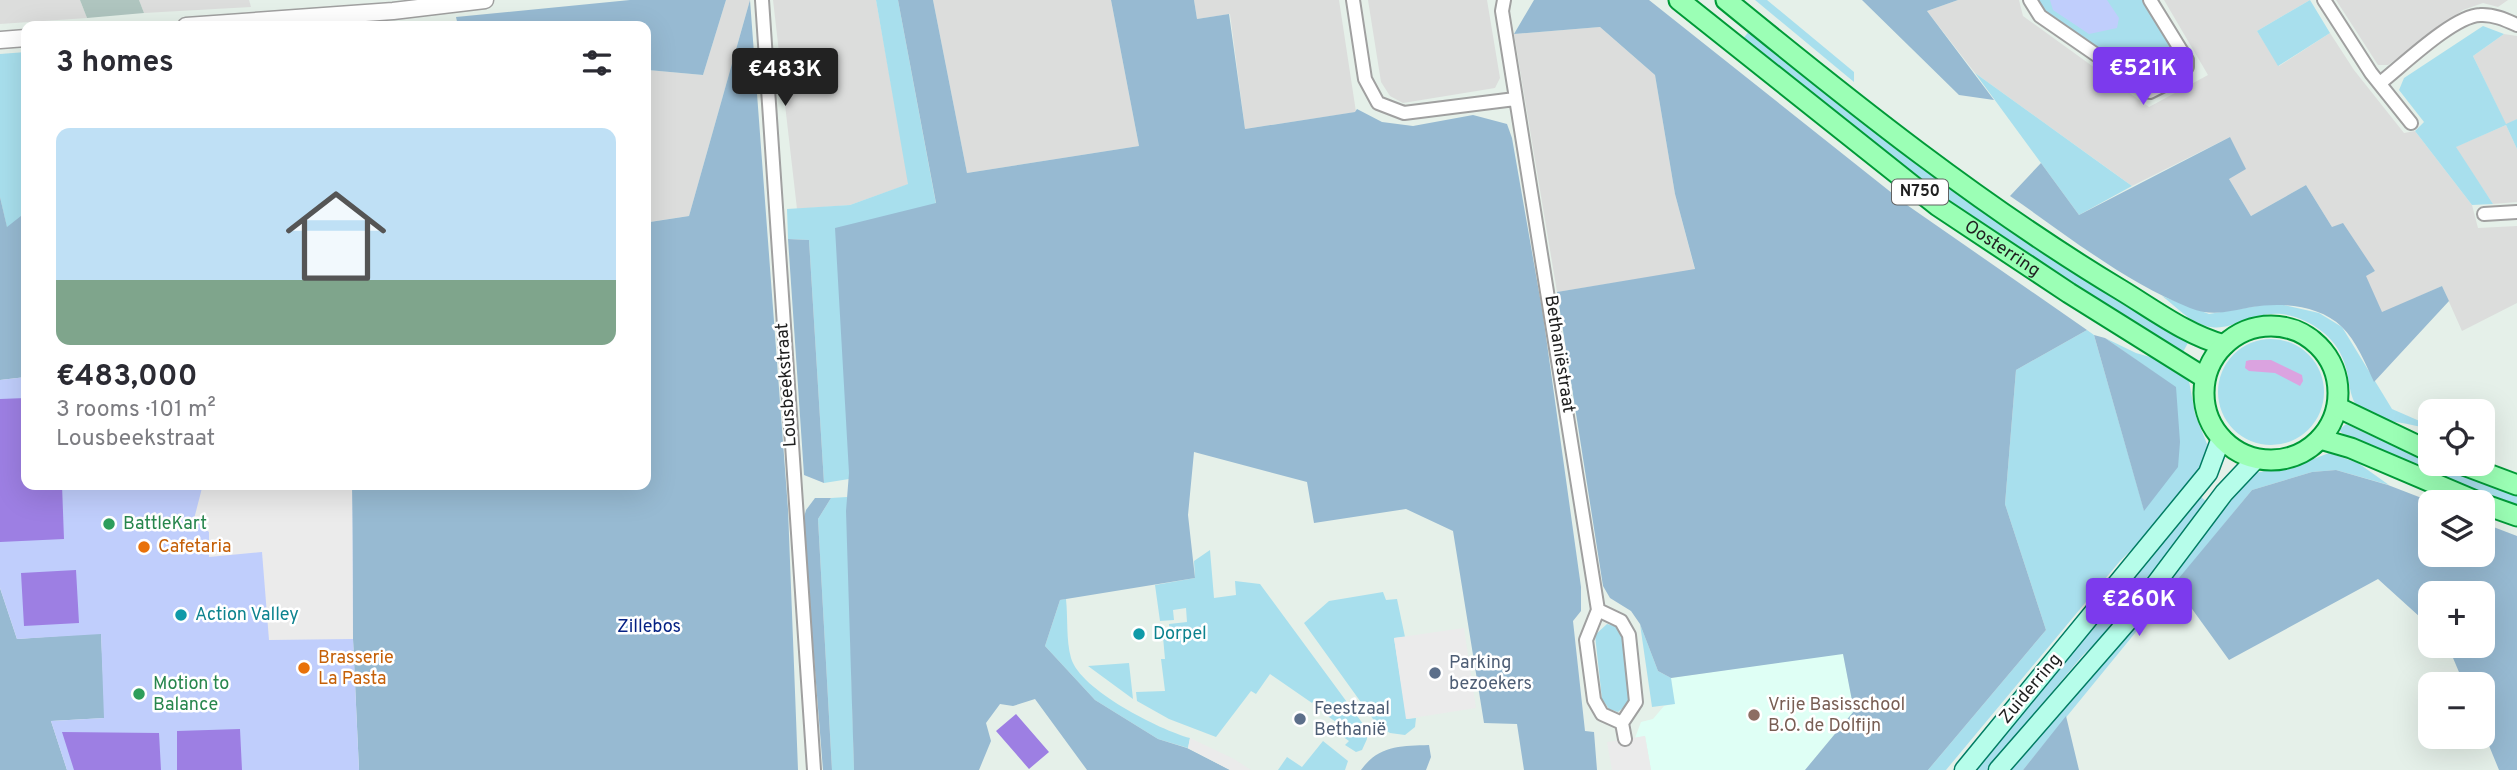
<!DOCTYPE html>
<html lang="en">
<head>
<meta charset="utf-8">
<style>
  body { margin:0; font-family:Overpass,sans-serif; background:#f7f7f7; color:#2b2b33; height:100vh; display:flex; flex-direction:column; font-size:26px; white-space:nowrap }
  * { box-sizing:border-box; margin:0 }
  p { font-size:23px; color:#7c7c81 }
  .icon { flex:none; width:38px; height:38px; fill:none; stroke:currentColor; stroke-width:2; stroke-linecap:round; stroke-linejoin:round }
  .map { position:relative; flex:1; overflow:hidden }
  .details { position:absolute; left:21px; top:21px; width:630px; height:469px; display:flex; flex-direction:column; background:#fff; border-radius:14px; box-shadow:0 7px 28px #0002 }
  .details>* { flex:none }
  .buttons { position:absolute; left:2418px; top:399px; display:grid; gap:14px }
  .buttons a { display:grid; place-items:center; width:77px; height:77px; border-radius:14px; background:#fff; box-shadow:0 7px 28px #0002; font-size:35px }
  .price { position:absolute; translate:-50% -60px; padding:0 16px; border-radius:7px; background:#7c3aed; color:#fff; font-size:23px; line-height:46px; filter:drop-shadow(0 2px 4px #0008) }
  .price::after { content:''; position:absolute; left:50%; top:42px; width:21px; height:16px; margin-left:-10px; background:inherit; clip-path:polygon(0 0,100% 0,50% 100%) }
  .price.active { background:#222; color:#fff }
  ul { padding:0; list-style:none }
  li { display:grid; align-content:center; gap:14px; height:371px; padding:0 35px }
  li span { display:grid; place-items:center; height:217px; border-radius:14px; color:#555 }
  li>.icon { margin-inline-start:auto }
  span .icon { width:126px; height:126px; fill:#fffc; stroke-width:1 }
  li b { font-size:30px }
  h2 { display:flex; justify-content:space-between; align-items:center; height:84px; padding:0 35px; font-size:30px }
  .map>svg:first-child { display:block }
  .residential { fill:#dcdddc }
  .education { fill:#dffff5 }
  .construction { fill:#afc5bf }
  .grass { fill:#a8dfed }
  .forest { fill:#97bad2 }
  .park { fill:#c0cefc }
  .pitch { fill:#9d7fe3 }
  .parking { fill:#ebebeb }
  .water { fill:#dba3e0 }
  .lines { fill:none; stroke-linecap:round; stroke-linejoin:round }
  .minor-casing { stroke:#a0a0a0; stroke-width:16 }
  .tertiary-casing { stroke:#a0a0a0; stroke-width:19 }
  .secondary-casing { stroke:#007c63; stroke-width:21 }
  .primary-casing { stroke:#009a37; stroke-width:23 }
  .minor { stroke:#fff; stroke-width:12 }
  .tertiary { stroke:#fff; stroke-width:16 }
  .secondary { stroke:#b6fdea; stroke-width:18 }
  .primary { stroke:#9bffb5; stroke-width:19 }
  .leisure-dot { fill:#2e9e5b; stroke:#fff; stroke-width:2.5 }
  .food-dot { fill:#e8710a; stroke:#fff; stroke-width:2.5 }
  .culture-dot { fill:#0f9aa8; stroke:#fff; stroke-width:2.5 }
  .service-dot { fill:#5c6f8a; stroke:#fff; stroke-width:2.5 }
  .education-dot { fill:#8d6e63; stroke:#fff; stroke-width:2.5 }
  .labels { text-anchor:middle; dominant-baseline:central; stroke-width:5; stroke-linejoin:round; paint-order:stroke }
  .shield { fill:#fff; stroke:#626262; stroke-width:2 }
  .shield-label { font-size:16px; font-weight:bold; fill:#1f1f1f }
  .street-label { font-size:18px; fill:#1f1f1f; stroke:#fff }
  .leisure-label { font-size:18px; fill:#27864d; stroke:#fff; text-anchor:start }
  .food-label { font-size:18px; fill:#c56008; stroke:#fff; text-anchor:start }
  .culture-label { font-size:18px; fill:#0d838f; stroke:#fff; text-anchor:start }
  .park-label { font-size:18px; fill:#062284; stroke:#fff }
  .service-label { font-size:18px; fill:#4e5e75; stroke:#fff; text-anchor:start }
  .education-label { font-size:18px; fill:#785e54; stroke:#fff; text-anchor:start }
</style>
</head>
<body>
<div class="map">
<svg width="2517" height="770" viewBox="0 0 2517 770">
  <rect width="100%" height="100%" fill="#e5f0e9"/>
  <path class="residential" d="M 0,0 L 80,0 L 87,18 L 0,24 Z
    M 139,0 L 249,0 L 251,7 L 144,13 Z
    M 726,0 L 750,0 L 689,216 L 649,222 L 646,191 L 648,70 L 703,75 Z
    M 773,0 L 876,0 L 909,184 L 850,205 L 797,209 Z
    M 933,0 L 1111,0 L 1139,146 L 967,173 Z
    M 1194,0 L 1339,0 L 1356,112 L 1245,129 L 1230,14 L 1197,19 Z
    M 1368,0 L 1487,0 L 1500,78 L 1495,88 L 1403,103 L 1390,96 L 1381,82 Z
    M 1958,0 L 2019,0 L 2023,16 L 2149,107 L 2208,75 L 2164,0 L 2310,0 L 2257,31 L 2279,66 L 2330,33 L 2354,70 L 2404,133 L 2415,131 L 2472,205 L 2478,228 L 2517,226 L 2517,303 L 2462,331 L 2442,286 L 2382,313 L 2365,276 L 2375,271 L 2332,227 L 2306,185 L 2251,216 L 2229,179 L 2230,137 L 2132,186 L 1975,73 L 1927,11 Z
    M 2336,0 L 2508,0 L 2498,7 L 2483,3 L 2463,10 L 2388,65 L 2378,65 Z
    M 1600,27 L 1655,75 L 1675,194 L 1695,270 L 1557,292 L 1514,34 Z
    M 2504,34 L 2517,36 L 2517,119 L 2506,125 L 2517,149 L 2517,202 L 2493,204 L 2455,147 L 2506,125 L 2473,56 Z"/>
  <path class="education" d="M 1843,653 L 1854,711 L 1805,770 L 1651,770 L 1645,736 L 1635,738 L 1641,722 L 1653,719 L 1664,706 L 1674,704 L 1671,678 Z"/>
  <path class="construction" d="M 80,0 L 139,0 L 144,13 L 87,18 Z"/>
  <path class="grass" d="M 876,0 L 898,0 L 936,204 L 849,479 L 824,483 L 809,240 L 788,239 L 787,209 L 850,205 L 908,184 Z
    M 1755,0 L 1767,0 L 1854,72 L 1854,82 Z
    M 2035,0 L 2144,0 C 2155,18 2195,64 2168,78 C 2161,81 2155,86 2147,85 L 2040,9 Z
    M 2310,0 L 2330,33 L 2278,66 L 2257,31 Z
    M 2483,26 L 2504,34 L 2473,56 L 2506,124 L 2517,119 L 2517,149 L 2506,125 L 2456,147 L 2493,204 L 2472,205 L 2415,131 L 2424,122 L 2399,90 L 2404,78 Z
    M 1750,30 L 2189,341 L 2183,352 C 2122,316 2062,280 2003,240 C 1913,178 1828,108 1742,40 Z
    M 26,52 L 26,213 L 7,228 L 0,197 L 0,54 Z
    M 1975,73 L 2111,171 L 2132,186 L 2079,215 Z
    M 2162,296 L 2209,314 L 2275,303 L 2319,313 L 2342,327 L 2392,409 L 2431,426 L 2431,431 C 2409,420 2379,425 2359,408 C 2349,399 2350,381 2346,368 C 2341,347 2325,330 2305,321 C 2260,299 2237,335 2206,326 C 2188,321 2177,307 2162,296 Z
    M 2087,330 L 2094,335 L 2144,510 L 2176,388 L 2105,338 L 2136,353 L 2157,359 L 2178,370 L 2189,381 L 2195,414 L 2207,444 L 2205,462 L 2159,523 L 2120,561 L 1946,770 L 1928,770 L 2046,630 L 2005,504 L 2016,370 Z
    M2218 392a53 53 0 1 1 106 0a53 53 0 1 1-106 0Z
    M 2346,424 L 2431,464 L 2517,495 L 2517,507 L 2343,434 L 2339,430 Z
    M 2329,453 L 2358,463 L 2389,485 L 2336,470 L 2312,472 L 2252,490 L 2023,770 L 2010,770 L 2204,528 L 2254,473 L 2295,466 Z
    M 2199,495 L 2209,504 L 2126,615 L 2083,655 L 1987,770 L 1970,770 Z
    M 847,497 L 854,770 L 832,770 L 818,519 L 831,498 Z
    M 1210,550 L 1214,598 L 1236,595 L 1235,581 L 1260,584 L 1366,728 L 1367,739 L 1362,750 L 1356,752 L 1345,745 L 1349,741 L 1332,729 L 1336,722 L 1326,715 L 1329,708 L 1315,699 L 1312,703 L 1270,674 L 1256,694 L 1251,691 L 1216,737 L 1169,719 L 1137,701 L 1136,692 L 1165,691 L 1161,659 L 1165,659 L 1163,637 L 1170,636 L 1169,624 L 1187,622 L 1186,608 L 1173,610 L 1174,620 L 1160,621 L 1155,585 L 1195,578 L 1194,561 Z
    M 1383,592 L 1386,600 L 1397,599 L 1405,637 L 1394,638 L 1407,719 L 1416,718 L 1415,727 L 1405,735 L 1390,733 L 1378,726 L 1304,623 L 1329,601 Z
    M 1066,599 C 1068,618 1066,640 1071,658 C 1080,690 1160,730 1190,738 L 1188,748 L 1158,739 L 1095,700 L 1045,646 L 1060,600 Z
    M 1607,624 L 1618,627 L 1623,637 L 1631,701 L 1618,712 L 1609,709 L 1602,699 L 1595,635 Z
    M 1640,624 L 1658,671 L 1671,678 L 1675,704 L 1652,707 Z
    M 1129,663 L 1133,699 L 1088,666 Z
    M 1323,741 L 1348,761 L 1345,770 L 1278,770 L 1287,757 L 1302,767 Z"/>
  <path class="forest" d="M 630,0 L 726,0 L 703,75 L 648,70 L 646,87 L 646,26 L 458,26 L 456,17 Z
    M 750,0 L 788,509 L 798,770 L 359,770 L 353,639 L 352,485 L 646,485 L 646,191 L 650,222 L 689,216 Z
    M 898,0 L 933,0 L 967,173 L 1139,146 L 1111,0 L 1194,0 L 1197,19 L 1229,14 L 1245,129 L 1355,112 L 1357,109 L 1382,122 L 1413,126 L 1473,115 L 1507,124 L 1512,138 L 1543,315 L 1581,587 L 1581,611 L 1573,621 L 1585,731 L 1594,732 L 1597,770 L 1524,770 L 1517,724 L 1484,723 L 1453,531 L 1406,509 L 1314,523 L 1307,482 L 1194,452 L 1188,515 L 1195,578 L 1060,600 L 1045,646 L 1095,700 L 1158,739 L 1187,748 L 1230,770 L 1087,770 L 1035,699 L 1013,706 L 1000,704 L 986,723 L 991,741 L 979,770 L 854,770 L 846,511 L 849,473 L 835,228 L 936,203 Z
    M 1534,0 L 1649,0 L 1907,205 L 2087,330 L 2016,370 L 2005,504 L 2046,630 L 1928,770 L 1805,770 L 1854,711 L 1843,654 L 1671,678 L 1658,671 L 1640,624 L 1631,611 L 1610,598 L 1603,586 L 1557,292 L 1695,269 L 1675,194 L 1655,75 L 1600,27 L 1514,34 Z
    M 1862,0 L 1958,0 L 1927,11 L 1994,100 L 1959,95 Z
    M 2230,137 L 2246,169 L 2229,179 L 2251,216 L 2306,185 L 2332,227 L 2343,223 L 2375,271 L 2366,276 L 2382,312 L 2442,286 L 2449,301 L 2374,382 C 2366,365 2356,340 2342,327 C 2320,305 2281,302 2252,307 C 2229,311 2213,317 2190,308 C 2125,282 2068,236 2010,196 L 2041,163 L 2079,215 Z
    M 0,197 L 7,227 L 26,212 L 26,377 L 0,380 Z
    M 788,239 L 809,240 L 824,483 L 804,475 Z
    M 2094,335 L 2105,338 L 2176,387 L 2180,442 L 2178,467 L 2144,511 Z
    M 2336,470 L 2388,485 L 2432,502 L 2431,555 L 2483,555 L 2483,523 L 2517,536 L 2517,770 L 2499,770 L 2483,731 L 2483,684 L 2464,684 L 2448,646 L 2483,646 L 2483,593 L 2431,593 L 2431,627 L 2378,579 L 2229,660 L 2174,584 L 2252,490 L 2312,472 Z
    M 815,498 L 831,498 L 818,519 L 832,770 L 823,770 L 803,521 L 806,510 Z
    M 0,588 L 17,639 L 101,633 L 105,718 L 51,721 L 67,770 L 0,770 Z
    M 2066,716 L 2079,770 L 2023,770 Z
    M 1429,745 L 1431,757 L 1426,770 L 1361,770 C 1379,745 1401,746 1429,745 Z"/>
  <path class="park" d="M 2050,0 L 2107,0 L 2119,18 L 2117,28 L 2089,34 L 2053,10 Z
    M 26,377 L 26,485 L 352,485 L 353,639 L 359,770 L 67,770 L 51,721 L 104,718 L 101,634 L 17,639 L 0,588 L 0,380 Z"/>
  <path class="pitch" d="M 26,398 L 26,485 L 62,485 L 64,539 L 0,542 L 0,399 Z
    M 76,570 L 79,623 L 24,626 L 21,573 Z
    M 1016,714 L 1049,752 L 1029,769 L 996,731 Z
    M 240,729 L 242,770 L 177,770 L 177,731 Z
    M 62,732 L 159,733 L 161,770 L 74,770 Z"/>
  <path class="parking" d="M 192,485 L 352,485 L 353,639 L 269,640 L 262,552 L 209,557 L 209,532 L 194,519 L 202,488 Z
    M 1464,628 L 1476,708 L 1406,719 L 1394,638 Z
    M 1645,736 L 1651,770 L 1612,770 L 1607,742 Z
    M 1190,738 L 1234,759 L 1251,770 L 1230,770 L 1188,748 Z"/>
  <path class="water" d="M 2250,360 L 2271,360 L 2302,375 L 2303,381 L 2300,386 L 2275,373 L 2249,371 L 2245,368 L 2246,361 Z"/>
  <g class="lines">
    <g class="minor-casing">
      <path id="minor" d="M 762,0 L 814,770
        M 1353,0 L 1365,79 L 1378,103 L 1404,113 L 1515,99
        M 1504,0 L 1502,11 L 1598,610 L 1586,640 L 1594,700 L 1602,714 L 1622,723 L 1636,702 L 1629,635 L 1621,621 L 1598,610
        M 2030,0 L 2040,16 L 2150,92 L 2180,77 L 2187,67 L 2187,60 L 2150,0
        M 2324,0 L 2371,73 L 2411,123
        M 2380,83 C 2402,66 2453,16 2480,15 C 2493,14 2506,20 2517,25
        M 2484,214 L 2517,212
        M 1622,723 L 1625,739"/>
    </g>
    <g class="tertiary-casing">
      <path id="tertiary" d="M 186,26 L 393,11 L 485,0
        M 0,40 L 26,38"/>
    </g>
    <g class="secondary-casing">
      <path id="secondary" d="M 1964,770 L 2208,473 L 2221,438
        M 1998,770 L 2127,622 L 2224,493 L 2256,459"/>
    </g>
    <g class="primary-casing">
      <g id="primary">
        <path id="s1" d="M 1679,0 L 1938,206 L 2069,293 L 2205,378"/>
        <path d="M 1726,0 C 1852,103 1981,206 2121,290 C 2154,310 2187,335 2224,345"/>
        <circle cx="2271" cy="393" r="67"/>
        <path d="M 2337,407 L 2431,452"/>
        <path d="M 2320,439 L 2351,448 L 2478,502"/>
        <path d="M 2461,464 L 2517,485"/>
        <path d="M 2483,504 L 2517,516"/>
      </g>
    </g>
    <use href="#minor" class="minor"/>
    <use href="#tertiary" class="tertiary"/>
    <use href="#secondary" class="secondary"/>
    <use href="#primary" class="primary"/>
  </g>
  <g class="leisure-dot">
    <circle cx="109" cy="524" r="7"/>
    <circle cx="139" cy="694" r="7"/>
  </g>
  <g class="food-dot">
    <circle cx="144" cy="547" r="7"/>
    <circle cx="304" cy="668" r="7"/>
  </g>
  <g class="culture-dot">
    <circle cx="181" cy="615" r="7"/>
    <circle cx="1139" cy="634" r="7"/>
  </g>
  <g class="service-dot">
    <circle cx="1435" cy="673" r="7"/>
    <circle cx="1300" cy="719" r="7"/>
  </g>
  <circle class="education-dot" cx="1754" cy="715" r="7"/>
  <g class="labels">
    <rect class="shield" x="1892" y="179.5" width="56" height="25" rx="5"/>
    <g class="shield-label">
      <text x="1920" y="192">N750</text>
    </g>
    <g class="street-label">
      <text stroke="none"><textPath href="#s1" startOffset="408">Oosterring</textPath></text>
      <text transform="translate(1559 354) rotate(81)">Bethaniëstraat</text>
      <text transform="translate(787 385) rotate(-94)">Lousbeekstraat</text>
      <text transform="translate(2031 689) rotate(-50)">Zuiderring</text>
    </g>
    <g class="leisure-label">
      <text x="123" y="524">BattleKart</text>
      <text x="153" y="684">Motion to<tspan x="153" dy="21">Balance</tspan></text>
    </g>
    <g class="food-label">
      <text x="158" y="547">Cafetaria</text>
      <text x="318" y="658">Brasserie<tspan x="318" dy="21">La Pasta</tspan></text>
    </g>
    <g class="culture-label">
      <text x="195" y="615">Action Valley</text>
      <text x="1153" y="634">Dorpel</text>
    </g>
    <g class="park-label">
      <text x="649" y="627">Zillebos</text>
    </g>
    <g class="service-label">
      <text x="1449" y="663">Parking<tspan x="1449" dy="21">bezoekers</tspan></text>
      <text x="1314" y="709">Feestzaal<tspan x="1314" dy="21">Bethanië</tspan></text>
    </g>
    <g class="education-label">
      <text x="1768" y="705">Vrije Basisschool<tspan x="1768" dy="21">B.O. de Dolfijn</tspan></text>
    </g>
  </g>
</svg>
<div class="buttons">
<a><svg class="icon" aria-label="locate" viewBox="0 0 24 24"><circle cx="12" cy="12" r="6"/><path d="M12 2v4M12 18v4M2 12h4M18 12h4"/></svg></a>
<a><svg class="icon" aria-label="layers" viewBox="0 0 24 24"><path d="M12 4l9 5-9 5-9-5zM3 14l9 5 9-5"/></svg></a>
<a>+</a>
<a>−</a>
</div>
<b class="price" style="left:2143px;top:107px">€521K</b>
<b class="price active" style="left:785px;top:108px">€483K</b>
<b class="price" style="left:2139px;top:638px">€260K</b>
<section class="details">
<h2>3 homes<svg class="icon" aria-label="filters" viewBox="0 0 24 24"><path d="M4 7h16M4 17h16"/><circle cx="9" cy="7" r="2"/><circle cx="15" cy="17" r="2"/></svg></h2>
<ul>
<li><span style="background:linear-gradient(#bfe0f5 70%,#7fa58c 0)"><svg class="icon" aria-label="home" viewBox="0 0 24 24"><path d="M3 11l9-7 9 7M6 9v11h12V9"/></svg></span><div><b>€483,000</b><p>3 rooms · 101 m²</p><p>Lousbeekstraat</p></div></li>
</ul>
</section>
</div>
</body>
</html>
